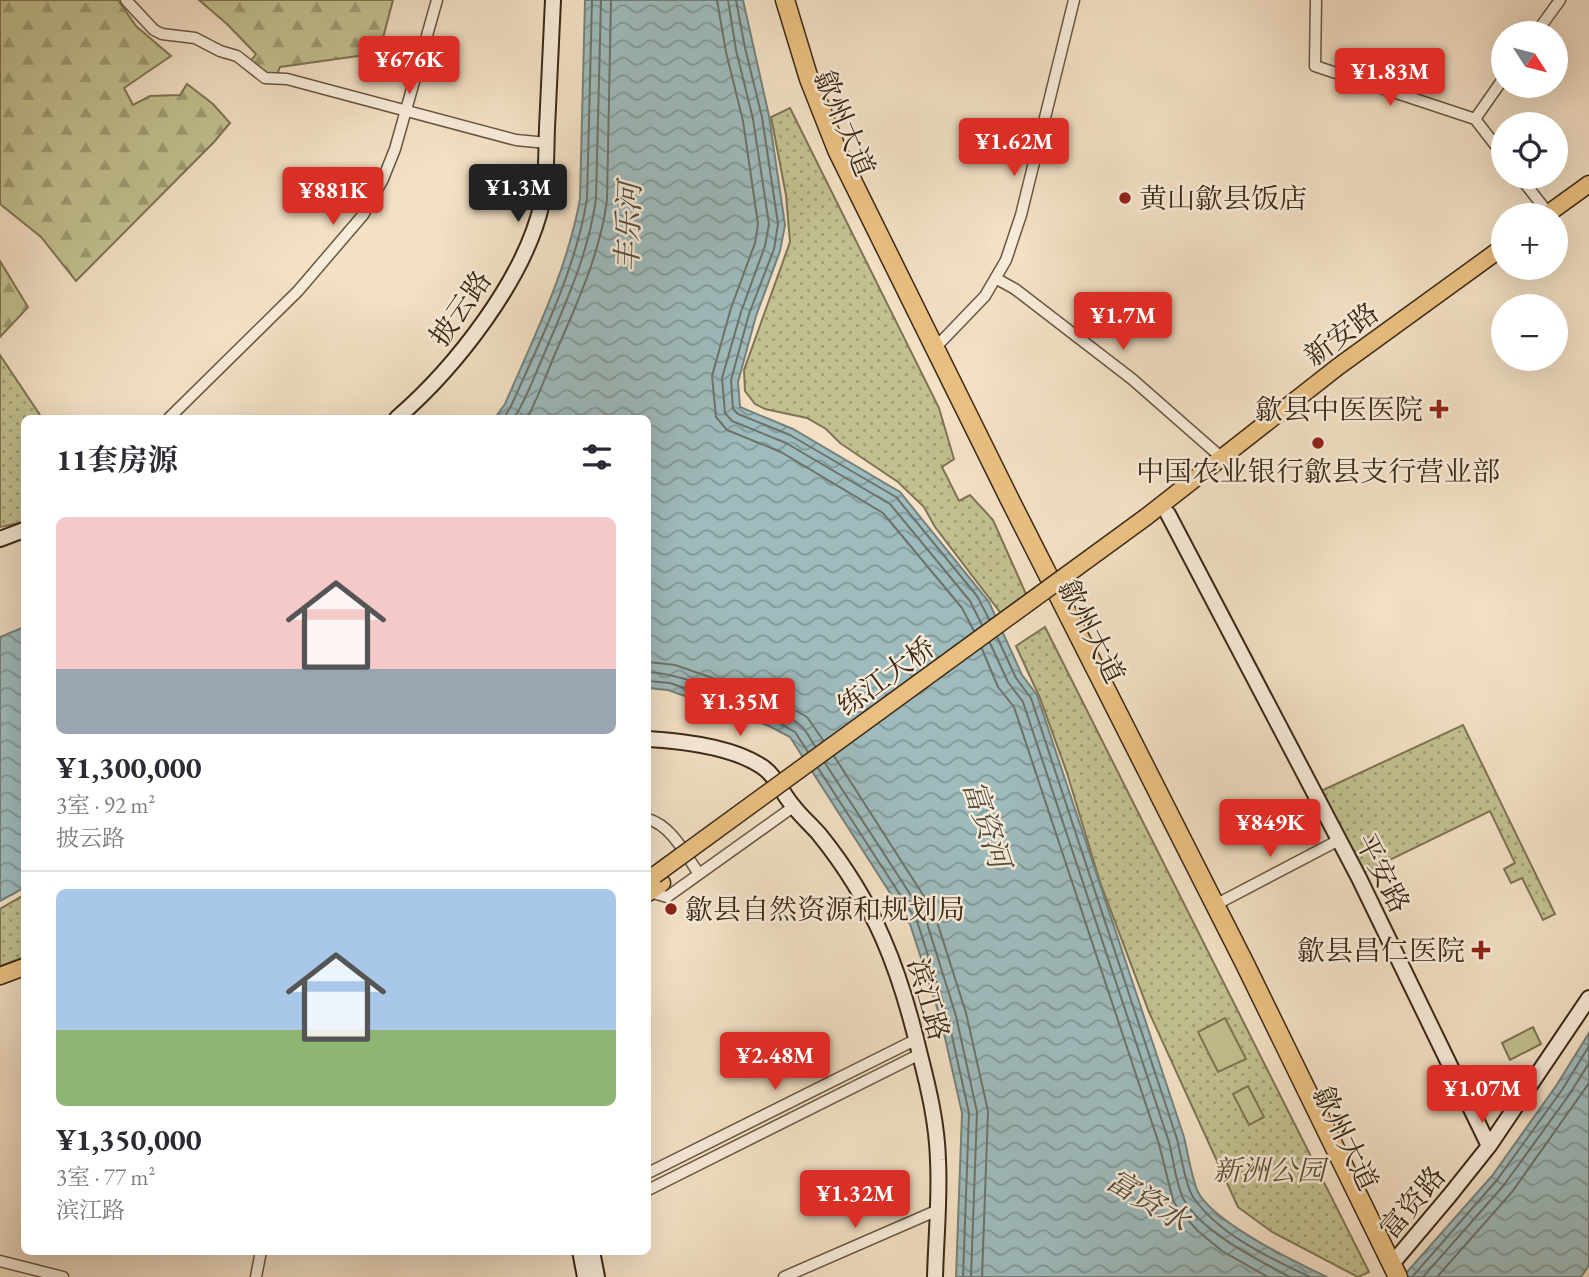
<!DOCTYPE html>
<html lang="zh">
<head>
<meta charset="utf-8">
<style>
  body { margin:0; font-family:"EB Garamond","Noto Serif SC",serif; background:#f7f7f7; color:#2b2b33; height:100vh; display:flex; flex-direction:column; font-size:26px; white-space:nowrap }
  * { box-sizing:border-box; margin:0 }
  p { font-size:23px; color:#7c7c81 }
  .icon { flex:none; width:38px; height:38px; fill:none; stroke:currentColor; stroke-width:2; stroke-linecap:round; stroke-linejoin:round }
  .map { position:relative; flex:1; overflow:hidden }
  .side { position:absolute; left:21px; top:415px; width:630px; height:840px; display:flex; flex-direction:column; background:#fff; border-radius:10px; box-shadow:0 7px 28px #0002 }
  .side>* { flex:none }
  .needle { width:46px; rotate:126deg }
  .fabs { position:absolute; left:1491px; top:21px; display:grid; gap:14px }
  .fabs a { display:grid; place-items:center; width:77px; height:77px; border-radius:50%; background:#fff; box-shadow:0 7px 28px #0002; font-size:35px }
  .price { position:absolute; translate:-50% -60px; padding:0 16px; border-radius:7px; background:#d93025; color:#fff; font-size:23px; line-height:46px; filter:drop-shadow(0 2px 4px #0008) }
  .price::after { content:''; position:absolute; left:50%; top:42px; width:21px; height:16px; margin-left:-10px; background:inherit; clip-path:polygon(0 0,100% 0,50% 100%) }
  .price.current { background:#222; color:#fff }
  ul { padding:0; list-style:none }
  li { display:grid; align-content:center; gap:14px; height:371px; padding:0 35px }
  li+li { border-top:2px solid #e1e1e2 }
  li span { display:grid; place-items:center; height:217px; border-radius:10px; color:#555 }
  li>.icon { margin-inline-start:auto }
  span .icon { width:126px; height:126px; fill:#fffc; stroke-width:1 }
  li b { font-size:30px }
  h2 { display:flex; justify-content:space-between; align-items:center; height:84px; padding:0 35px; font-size:30px }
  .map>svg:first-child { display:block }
  .grass { fill:url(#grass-dots); stroke:#7e7452; stroke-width:2 }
  .forest { fill:url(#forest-firs); stroke:#7e7452; stroke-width:2 }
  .garden { fill:#c2c090; stroke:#7e7452; stroke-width:2 }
  .water { fill:url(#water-waves); stroke:#76817a; stroke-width:2 }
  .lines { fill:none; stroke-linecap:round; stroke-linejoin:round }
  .shore { stroke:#6c7269; stroke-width:2 }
  .street-casing { stroke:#695741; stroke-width:13 }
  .secondary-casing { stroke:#3b2915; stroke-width:18 }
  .primary-casing { stroke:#3b2915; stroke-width:19 }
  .highway-casing { stroke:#3b2915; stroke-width:21 }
  .street { stroke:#f7ebd9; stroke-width:10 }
  .secondary { stroke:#f7ebd9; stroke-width:14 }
  .primary { stroke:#eac082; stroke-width:16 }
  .highway { stroke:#eac082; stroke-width:18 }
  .primary-bridge-casing { stroke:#3b2915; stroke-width:19; stroke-linecap:butt }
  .primary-bridge { stroke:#eac082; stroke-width:16 }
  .poi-dot { fill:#8f2418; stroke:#f7ebd9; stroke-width:2.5 }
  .labels { text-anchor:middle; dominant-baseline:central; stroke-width:5; stroke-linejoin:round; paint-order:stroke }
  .street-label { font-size:28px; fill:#3b2915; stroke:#f7ebd9 }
  .poi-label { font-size:28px; fill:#3b2915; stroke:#f7ebd9; text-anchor:start }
  .park-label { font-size:28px; font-style:italic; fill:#5d4f34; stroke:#f7ebd9 }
  .water-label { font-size:30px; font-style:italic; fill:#544e3f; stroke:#f7ebd9 }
</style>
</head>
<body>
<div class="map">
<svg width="1589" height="1277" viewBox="0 0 1589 1277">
  <defs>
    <pattern id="grass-dots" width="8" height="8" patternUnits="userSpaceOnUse" patternTransform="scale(1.75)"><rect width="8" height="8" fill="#c2c090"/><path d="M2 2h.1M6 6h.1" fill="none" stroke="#9f9c74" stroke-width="1.8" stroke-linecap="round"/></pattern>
    <pattern id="forest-firs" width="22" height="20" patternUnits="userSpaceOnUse" patternTransform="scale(1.75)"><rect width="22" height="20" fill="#c2c090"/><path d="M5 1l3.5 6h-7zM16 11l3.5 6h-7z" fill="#9f9c74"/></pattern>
    <pattern id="water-waves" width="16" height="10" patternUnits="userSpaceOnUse" patternTransform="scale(1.75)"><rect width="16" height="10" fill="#9ebbbd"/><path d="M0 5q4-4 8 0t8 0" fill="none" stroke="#829898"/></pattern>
  </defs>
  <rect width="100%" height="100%" fill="#f3e0c5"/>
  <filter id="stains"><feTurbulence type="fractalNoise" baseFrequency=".00286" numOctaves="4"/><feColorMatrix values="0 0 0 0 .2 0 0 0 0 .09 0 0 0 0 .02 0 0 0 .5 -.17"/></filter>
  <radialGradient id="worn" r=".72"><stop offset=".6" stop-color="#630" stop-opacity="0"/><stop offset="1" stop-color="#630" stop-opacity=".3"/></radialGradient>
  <path class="grass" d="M 790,108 L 939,408 L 954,459 L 942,467 L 959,501 L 970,495 L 993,520 L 1026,594 L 1003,616 L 935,527 L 924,507 L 898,482 L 840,443 L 826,429 L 807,418 L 765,409 L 755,404 L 745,391 L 744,370 L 790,242 L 786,195 L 771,117 Z
    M 0,355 L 42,418 L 24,418 L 24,522 L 0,527 Z
    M 1045,627 L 1369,1272 L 1358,1277 L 1272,1232 L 1238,1207 L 1149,1012 L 1100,882 L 1067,773 L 1040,698 L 1016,646 Z
    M 1463,725 L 1555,914 L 1543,920 L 1522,878 L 1511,883 L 1504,869 L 1515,863 L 1490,811 L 1361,874 L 1321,796 L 1321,791 Z
    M 24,895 L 24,957 L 0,966 L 0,909 Z"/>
  <path class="forest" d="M 0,0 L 118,0 L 136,26 L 171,56 L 124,88 L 133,105 L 150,96 L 180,95 L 187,84 L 213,104 L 230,123 L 214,142 L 76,281 L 41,237 L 0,204 Z
    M 199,0 L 393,0 L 379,53 L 280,67 L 274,82 L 250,62 L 256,54 L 227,24 Z
    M 0,261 L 28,307 L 0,337 Z"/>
  <path class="garden" d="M 1225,1018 L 1246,1059 L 1218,1072 L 1198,1032 Z
    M 1533,1027 L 1541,1044 L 1510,1060 L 1502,1043 Z
    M 1248,1086 L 1264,1117 L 1249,1125 L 1233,1094 Z"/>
  <path class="water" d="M 585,0 L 743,0 L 769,116 L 785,225 L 780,251 L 756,316 L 738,382 L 740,407 L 793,429 L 900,492 L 989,602 L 1022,675 L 1037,695 L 1184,1137 C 1188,1154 1191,1174 1197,1190 C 1211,1222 1295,1262 1327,1277 L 956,1277 L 962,1113 L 941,1020 L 910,924 L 790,737 L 769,726 L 668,690 L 648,688 L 648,418 L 495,418 L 505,404 C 534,337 567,271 580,199 Z
    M 24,627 L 24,888 L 0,901 L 0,637 Z
    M 1589,1033 L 1589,1265 L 1581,1277 L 1399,1277 L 1407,1272 L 1492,1176 L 1556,1086 Z"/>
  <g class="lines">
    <path class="shore" d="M 717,0 L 726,52 L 743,121 L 758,224 L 755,243 L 731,308 L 712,376 L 716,417 L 727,430 L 781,452 L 883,513 L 962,608 L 974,631
      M 728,0 L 736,50 L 753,119 L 769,224 L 765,246 L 741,312 L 722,378 L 725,413 L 732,421 L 786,443 L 890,504 L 970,601 L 982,625
      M 736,0 L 745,48 L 762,117 L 778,224 L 774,249 L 749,314 L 731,380 L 733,409 L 738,414 L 790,435 L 896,497 L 977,596 L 989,619
      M 504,418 L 511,406 C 541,339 575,272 587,199 L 592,0
      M 514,418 C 526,400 533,379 542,359 C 564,307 588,256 596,199 L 601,0
      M 527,418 C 538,398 546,375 555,354 C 577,304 600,254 607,200 L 611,0
      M 997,637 L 1016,678 L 1031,698 L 1177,1139 C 1181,1154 1185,1185 1193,1197 C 1219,1235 1270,1258 1310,1277
      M 990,643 L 1008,682 L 1023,702 L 1169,1142 C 1173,1158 1176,1185 1184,1200 C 1203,1233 1258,1260 1290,1277
      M 982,649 L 998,687 L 1014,707 L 1159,1144 L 1173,1200 L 1178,1209 L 1198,1231 L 1222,1251 L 1268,1277
      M 648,662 L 675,665 L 779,701 L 807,717 L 823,740
      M 648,672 C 677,673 775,706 799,724 C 806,729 810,739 815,746
      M 648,681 L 670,683 L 772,719 L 795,732 L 808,752
      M 834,756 L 934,912 L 966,1013 L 988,1111 L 982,1277
      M 825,763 L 925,917 L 956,1016 L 977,1112 L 971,1277
      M 818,768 L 917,921 L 948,1018 L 969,1113 L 963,1277
      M 1412,1277 L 1497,1180 L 1562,1090 L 1589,1046
      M 1423,1277 L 1504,1185 L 1569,1095 L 1589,1063
      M 1437,1277 L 1512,1192 L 1589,1083"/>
    <g class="street-casing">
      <path id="street" d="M 126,0 L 154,30 L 162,34 L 195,38 L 220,51 L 237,56 L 265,78 L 287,79 L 516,140 L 547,143
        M 1316,0 L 1315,66 L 1475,119 L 1503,155
        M 1536,33 L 1560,0
        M 1475,119 L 1503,79
        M 1520,177 L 1549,214
        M 997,279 L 1015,289 L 1132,379 L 1222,458
        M 935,348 L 985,296 L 1006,260 L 1021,215 L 1074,0
        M 169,418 L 298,291 L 363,215 L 383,179 L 395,149 L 437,0
        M 648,819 C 672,826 685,854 699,874
        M 650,892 L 667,897 L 793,807
        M 1215,905 L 1339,840
        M 648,1173 L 917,1039
        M 648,1190 L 920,1054
        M 0,1261 L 63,1277
        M 256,1277 L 261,1251
        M 784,1277 L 938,1210"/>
    </g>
    <g class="secondary-casing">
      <path id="secondary" d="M 397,418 C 455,368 525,279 542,203 C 547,179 546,153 547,128 C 549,86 551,43 553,0
        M 1168,514 L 1359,878 L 1489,1146
        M 0,539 L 24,530
        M 648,739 C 682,741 732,747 761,766 C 776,775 782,794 794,807 C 802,817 811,825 819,834 C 875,903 900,970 920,1055 C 929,1090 937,1124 938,1160 C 940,1199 936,1238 935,1277
        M 580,1251 L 585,1277
        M 592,1251 L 597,1277
        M 1391,1265 L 1450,1195 L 1489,1146 L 1589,998"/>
    </g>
    <g class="primary-casing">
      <path id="primary" d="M 1546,215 L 1589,184
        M 1146,517 L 1339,366 L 1503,247
        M 648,893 L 662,883
        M 0,976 L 24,967"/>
    </g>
    <g class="highway-casing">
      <path id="highway" d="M 785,0 L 809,79 L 837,150 L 1010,500 L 1245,964 L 1398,1277"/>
    </g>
    <use href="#street" class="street"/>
    <use href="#secondary" class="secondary"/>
    <use href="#primary" class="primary"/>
    <use href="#highway" class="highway"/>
    <g class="primary-bridge-casing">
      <path id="primary-bridge" d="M 655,875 L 1146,517"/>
    </g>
    <use href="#primary-bridge" class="primary-bridge"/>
  </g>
  <g class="poi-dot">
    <circle cx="1125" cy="198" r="7"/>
    <path d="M1435.5 398.5h7v7h7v7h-7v7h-7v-7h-7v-7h7z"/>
    <circle cx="1318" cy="443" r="7"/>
    <circle cx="671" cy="909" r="7"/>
    <path d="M1477.5 939.5h7v7h7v7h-7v7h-7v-7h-7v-7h7z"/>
  </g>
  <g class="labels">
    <g class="street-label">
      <text transform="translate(845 123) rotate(67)">歙州大道</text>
      <text transform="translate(460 308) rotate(-55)">披云路</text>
      <text transform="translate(1341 334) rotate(-37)">新安路</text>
      <text transform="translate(1092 631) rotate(63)">歙州大道</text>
      <text transform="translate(886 676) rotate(-36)">练江大桥</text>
      <text transform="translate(1383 873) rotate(63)">平安路</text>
      <text transform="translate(929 999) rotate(74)">滨江路</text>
      <text transform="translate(1346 1138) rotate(64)">歙州大道</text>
      <text transform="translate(1412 1202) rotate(-50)">富资路</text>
    </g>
    <g class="poi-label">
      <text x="1139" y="198">黄山歙县饭店</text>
      <text x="1423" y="409" text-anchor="end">歙县中医医院</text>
      <text x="1318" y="471" text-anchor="middle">中国农业银行歙县支行营业部</text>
      <text x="685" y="909">歙县自然资源和规划局</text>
      <text x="1465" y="950" text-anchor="end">歙县昌仁医院</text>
    </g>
    <g class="park-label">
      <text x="1269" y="1170">新洲公园</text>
    </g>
    <g class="water-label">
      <text transform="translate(628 227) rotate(-88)">丰乐河</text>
      <text transform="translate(987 824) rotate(72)">富资河</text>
      <text transform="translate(1148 1200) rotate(31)">富资水</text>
    </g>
  </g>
  <rect width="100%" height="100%" filter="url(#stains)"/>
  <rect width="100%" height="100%" fill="url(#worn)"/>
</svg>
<div class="fabs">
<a><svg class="needle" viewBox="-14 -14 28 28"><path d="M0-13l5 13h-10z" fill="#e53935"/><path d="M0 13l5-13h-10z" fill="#7c7c81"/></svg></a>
<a><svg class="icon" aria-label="locate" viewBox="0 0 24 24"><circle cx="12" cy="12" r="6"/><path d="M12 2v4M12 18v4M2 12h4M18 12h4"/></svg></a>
<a>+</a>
<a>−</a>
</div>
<b class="price" style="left:409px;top:96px">¥676K</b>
<b class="price" style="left:1390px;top:108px">¥1.83M</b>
<b class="price" style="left:1014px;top:178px">¥1.62M</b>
<b class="price current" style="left:518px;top:224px">¥1.3M</b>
<b class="price" style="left:333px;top:227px">¥881K</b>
<b class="price" style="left:1123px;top:352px">¥1.7M</b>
<b class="price" style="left:740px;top:738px">¥1.35M</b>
<b class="price" style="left:1270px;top:859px">¥849K</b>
<b class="price" style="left:775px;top:1092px">¥2.48M</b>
<b class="price" style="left:1482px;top:1125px">¥1.07M</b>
<b class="price" style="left:855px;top:1230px">¥1.32M</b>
<section class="side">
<h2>11套房源<svg class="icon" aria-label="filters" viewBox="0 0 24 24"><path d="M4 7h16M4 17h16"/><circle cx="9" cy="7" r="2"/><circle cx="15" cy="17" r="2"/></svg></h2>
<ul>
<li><span style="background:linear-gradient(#f6c9c9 70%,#9aa5b1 0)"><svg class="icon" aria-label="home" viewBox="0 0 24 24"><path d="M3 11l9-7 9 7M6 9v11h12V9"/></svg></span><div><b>¥1,300,000</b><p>3室 · 92 m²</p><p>披云路</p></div></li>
<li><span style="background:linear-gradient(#a9c7e8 65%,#8fb573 0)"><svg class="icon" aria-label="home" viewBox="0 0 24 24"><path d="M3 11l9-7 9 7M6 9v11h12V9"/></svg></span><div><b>¥1,350,000</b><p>3室 · 77 m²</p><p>滨江路</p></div></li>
</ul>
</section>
</div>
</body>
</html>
